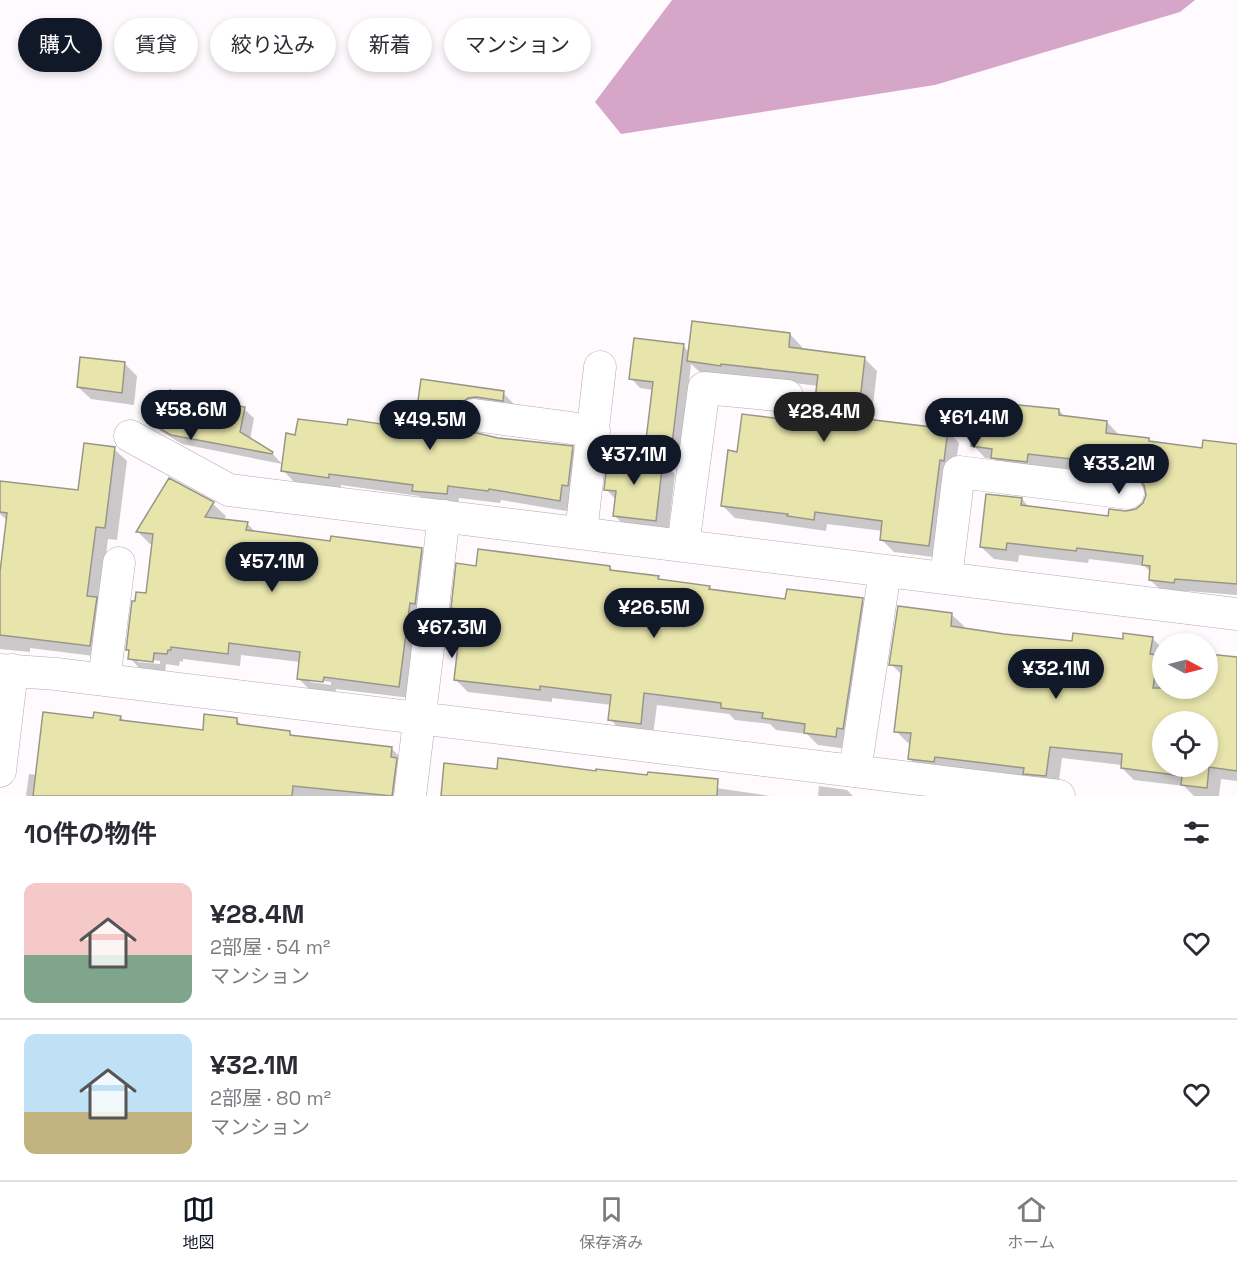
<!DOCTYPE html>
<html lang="ja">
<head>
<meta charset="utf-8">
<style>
  body { margin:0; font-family:"Space Grotesk","Noto Sans JP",sans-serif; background:#f2f2f3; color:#2b2b33; height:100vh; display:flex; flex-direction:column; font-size:22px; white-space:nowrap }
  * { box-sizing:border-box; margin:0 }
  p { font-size:20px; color:#7c7c81 }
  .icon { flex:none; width:33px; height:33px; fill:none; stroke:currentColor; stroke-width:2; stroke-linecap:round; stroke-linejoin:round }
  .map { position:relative; height:796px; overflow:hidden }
  .side { display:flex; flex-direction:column; background:#fff; flex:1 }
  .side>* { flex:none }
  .top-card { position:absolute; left:18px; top:18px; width:600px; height:54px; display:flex; gap:12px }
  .needle { width:39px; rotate:97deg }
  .buttons { position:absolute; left:1152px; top:633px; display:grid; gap:12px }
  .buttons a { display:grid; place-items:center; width:66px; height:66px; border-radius:50%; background:#fff; box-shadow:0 3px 9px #0003; font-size:30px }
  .price { position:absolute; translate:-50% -51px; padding:0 14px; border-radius:21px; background:#111827; color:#fff; font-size:20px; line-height:39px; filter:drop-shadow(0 2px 3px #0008) }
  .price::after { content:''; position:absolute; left:50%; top:36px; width:18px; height:14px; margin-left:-9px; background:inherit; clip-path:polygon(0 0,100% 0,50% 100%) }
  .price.selected { background:#222; color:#fff }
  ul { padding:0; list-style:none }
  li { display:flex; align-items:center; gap:18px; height:150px; padding:0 24px }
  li+li { border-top:2px solid #e1e1e2 }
  li span { display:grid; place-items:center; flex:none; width:168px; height:120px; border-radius:12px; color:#555 }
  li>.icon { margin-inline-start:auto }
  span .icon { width:72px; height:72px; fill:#fffc; stroke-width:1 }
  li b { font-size:26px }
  h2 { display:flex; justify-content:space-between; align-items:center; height:72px; padding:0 24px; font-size:26px }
  .chip { padding:0 21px; border-radius:27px; background:#fff; box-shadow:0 3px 9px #0003; font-size:21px; line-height:54px }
  .chip.selected { background:#111827; color:#fff }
  .menu { display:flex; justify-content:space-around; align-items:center; height:84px; border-top:2px solid #e1e1e2; background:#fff; font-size:16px; color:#7c7c81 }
  .menu a { display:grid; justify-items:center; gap:3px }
  .menu .selected { color:#111827 }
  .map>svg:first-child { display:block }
  .forest { fill:#d6a6c8 }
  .shadow { fill:#0003; fill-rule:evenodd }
  .building { fill:#e7e4ac; stroke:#989787; stroke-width:1.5; fill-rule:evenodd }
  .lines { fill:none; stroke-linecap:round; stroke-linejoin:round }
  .minor-casing { stroke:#b8a8b3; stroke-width:33 }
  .minor { stroke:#fff; stroke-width:32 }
</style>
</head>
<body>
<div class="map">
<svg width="1237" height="796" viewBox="0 0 1237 796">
  <rect width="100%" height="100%" fill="#fefafd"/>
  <path class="forest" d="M 672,0 L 1195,0 L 1180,12 L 935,85 L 621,134 L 595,102 Z"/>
  <path class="shadow" d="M 790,334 L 802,347 L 802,350 L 864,358 L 877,371 L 871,421 L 947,430 L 959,443 L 941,558 L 894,552 L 882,540 L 883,531 L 827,524 L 826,531 L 735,518 L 722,505 L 739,453 L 813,425 L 818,386 L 733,375 L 701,373 L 691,364 L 681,452 L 657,449 L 647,440 L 653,390 L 640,388 L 631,378 L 683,346 L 689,352 Z
    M 125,364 L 137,376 L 134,405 L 91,399 L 78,387 Z
    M 422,381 L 503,393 L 515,405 L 468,426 L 469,432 L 498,439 L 572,448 L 584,460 L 572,512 L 501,500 L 500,503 L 459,498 L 458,506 L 426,502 L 419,496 L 341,485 L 341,489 L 295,483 L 283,470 L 296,436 L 348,427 L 415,430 Z
    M 244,409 L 254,418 L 250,440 L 272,453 L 282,464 L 182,444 L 162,432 L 152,423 L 218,421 Z
    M 1059,410 L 1065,417 L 1107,422 L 1119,435 L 1149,440 L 1152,443 L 1203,449 L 1237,446 L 1237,595 L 1187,591 L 1186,595 L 1163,592 L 1150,580 L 1151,573 L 1145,566 L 1089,559 L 1088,563 L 1019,555 L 1018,562 L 994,559 L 981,547 L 1022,499 L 1030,508 L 1110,518 L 1136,511 L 1144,504 L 1147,495 L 1146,489 L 1128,485 L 1117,475 L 1040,466 L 1039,474 L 1005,470 L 994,459 L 985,458 L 973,445 Z
    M 114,449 L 127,461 L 117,540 L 108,539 L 100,603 L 102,657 L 30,648 L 30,652 L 0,649 L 0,584 L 8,521 L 0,514 L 0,492 L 79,492 Z
    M 663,462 L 675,474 L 668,533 L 627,528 L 615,516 L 617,501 L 606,489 Z
    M 170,480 L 213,504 L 226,516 L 223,521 L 247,523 L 256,533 L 332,542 L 421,549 L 434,562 L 411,698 L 336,689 L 335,694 L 311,691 L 298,678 L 300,662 L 241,655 L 240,666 L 183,659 L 183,662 L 180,661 L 179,666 L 166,664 L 165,673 L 142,671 L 130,658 L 130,652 L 128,649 L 147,595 L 153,544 L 150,544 L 138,532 ZM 138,658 L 160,661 L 160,664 L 138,662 ZM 310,679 L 331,682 L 331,685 L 310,682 Z
    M 478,567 L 610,567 L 614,572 L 658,577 L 662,581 L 709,587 L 713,591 L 787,600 L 862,600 L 874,612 L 848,749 L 818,745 L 807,734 L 776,730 L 770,724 L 735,720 L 729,714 L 657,705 L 653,735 L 622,732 L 610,719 L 612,705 L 552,698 L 552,702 L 468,692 L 455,679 L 463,618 L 452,608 Z
    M 951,614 L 964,626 L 963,629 L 1073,643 L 1152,638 L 1162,648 L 1162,688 L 1208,688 L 1208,655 L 1237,659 L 1237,781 L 1221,779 L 1219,796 L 1194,796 L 1184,786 L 1134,780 L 1122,768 L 1122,765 L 1062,758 L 1058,788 L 922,771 L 910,759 L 911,744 L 908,743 L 896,731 L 903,676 L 891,664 ZM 1162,722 L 1208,722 L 1208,766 L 1162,766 Z
    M 120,717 L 126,722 L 204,732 L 237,720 L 243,727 L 289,732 L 294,737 L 391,748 L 404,761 L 406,796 L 26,796 L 29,774 L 37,775 L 94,720 Z
    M 696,785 L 770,796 L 442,796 Z
    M 819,786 L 847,790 L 853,796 L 818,796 Z"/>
  <path class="building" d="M 692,321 L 790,333 L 789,347 L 865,357 L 858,418 L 948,429 L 944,461 L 940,460 L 929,546 L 880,540 L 882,521 L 815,512 L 814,520 L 787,516 L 788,514 L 721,506 L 728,450 L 737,452 L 742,414 L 812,423 L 818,375 L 721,364 L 721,366 L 687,361 Z
    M 634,338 L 684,344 L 672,444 L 646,440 L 653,382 L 629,379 Z
    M 80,357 L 125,362 L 122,393 L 77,387 Z
    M 421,379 L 504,391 L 503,401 L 476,397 L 468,398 L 460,404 L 456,413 L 458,422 L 464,430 L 498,438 L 573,446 L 568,486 L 562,485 L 560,501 L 489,489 L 488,491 L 448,486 L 447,494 L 412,491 L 413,485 L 329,474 L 329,478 L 281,471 L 286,433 L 295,435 L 298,419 L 347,425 L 348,419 L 414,429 Z
    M 170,390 L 217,418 L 220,403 L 245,407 L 240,432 L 273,452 L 272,454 L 171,435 L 150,423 Z
    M 977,401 L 1059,409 L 1059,415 L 1107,421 L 1106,433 L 1149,438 L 1149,441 L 1202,448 L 1203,440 L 1237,444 L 1237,584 L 1175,579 L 1174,583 L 1149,580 L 1150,566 L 1142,565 L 1143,556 L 1077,548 L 1076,551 L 1007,543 L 1006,550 L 980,547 L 986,494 L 1022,498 L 1021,505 L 1108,516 L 1109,509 L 1126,511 L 1136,509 L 1143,503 L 1146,495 L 1144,485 L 1138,478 L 1114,473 L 1115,464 L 1028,454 L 1027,462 L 991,458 L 992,449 L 971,446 Z
    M 84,443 L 115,447 L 105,528 L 96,527 L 87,596 L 97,597 L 90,646 L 0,635 L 0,572 L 7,513 L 0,512 L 0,481 L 78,490 Z
    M 608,454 L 663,460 L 656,521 L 613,516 L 616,491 L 604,490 Z
    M 169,478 L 214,502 L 205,517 L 248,522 L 246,530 L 330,541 L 331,536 L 422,548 L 415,604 L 410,603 L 399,687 L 324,677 L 323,682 L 297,679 L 300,652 L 229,643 L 228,654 L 171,647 L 171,650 L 168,650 L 167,654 L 154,653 L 153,662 L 128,659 L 129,650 L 126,650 L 132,601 L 135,601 L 136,592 L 146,593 L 153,534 L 136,532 Z
    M 478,549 L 610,566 L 610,570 L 659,576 L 658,579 L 710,586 L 709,589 L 785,599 L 787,589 L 863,598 L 843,729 L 837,728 L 836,737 L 804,733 L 805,724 L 762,718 L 763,713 L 721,708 L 721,703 L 644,693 L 641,724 L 608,720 L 611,695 L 540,686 L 540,690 L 454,680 L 462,610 L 451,608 L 456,563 L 476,566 Z
    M 898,606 L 952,613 L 951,626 L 1004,634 L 1072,641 L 1073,633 L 1123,639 L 1123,633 L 1153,637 L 1150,654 L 1158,655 L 1153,688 L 1208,688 L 1208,654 L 1237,657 L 1237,771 L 1209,767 L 1207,788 L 1181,785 L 1182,776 L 1121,768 L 1122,754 L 1050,747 L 1046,776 L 1023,774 L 1024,768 L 935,757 L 934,762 L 908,759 L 911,733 L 894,732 L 902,666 L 889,665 ZM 1162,722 L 1208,722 L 1208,766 L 1162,766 Z
    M 43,712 L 93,718 L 94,712 L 121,716 L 120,720 L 203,730 L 204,714 L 237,718 L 237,724 L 290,731 L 290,735 L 392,747 L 391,757 L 397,758 L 392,796 L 293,786 L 292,796 L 33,796 Z
    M 498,758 L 596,771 L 596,769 L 647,775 L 648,772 L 718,779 L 717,796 L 441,796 L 444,763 L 497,769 Z"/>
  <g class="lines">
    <g class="minor-casing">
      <path id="minor" d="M 474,415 L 594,431
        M 130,436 L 229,490 L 1237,614
        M 581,533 L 600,367
        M 683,546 L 704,388 L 787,396
        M 946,578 L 959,472 L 1128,493
        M 0,670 L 56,674 L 1059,796
        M 104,680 L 119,563
        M 0,771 L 12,670
        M 855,771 L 885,571
        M 410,796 L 444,516"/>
    </g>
    <use href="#minor" class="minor"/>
  </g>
</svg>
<div class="buttons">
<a><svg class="needle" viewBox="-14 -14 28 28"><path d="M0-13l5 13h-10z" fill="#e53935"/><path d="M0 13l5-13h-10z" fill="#7c7c81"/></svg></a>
<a><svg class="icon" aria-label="locate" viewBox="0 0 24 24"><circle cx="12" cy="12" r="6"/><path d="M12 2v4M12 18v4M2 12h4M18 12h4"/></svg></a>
</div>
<b class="price" style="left:191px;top:441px">¥58.6M</b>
<b class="price selected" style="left:824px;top:443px">¥28.4M</b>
<b class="price" style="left:974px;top:449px">¥61.4M</b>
<b class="price" style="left:430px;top:451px">¥49.5M</b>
<b class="price" style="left:634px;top:486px">¥37.1M</b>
<b class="price" style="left:1119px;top:495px">¥33.2M</b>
<b class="price" style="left:272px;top:593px">¥57.1M</b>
<b class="price" style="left:654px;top:639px">¥26.5M</b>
<b class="price" style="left:452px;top:659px">¥67.3M</b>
<b class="price" style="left:1056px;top:700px">¥32.1M</b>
<div class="top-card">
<a class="chip selected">購入</a>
<a class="chip">賃貸</a>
<a class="chip">絞り込み</a>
<a class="chip">新着</a>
<a class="chip">マンション</a>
</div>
</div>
<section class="side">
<h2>10件の物件<svg class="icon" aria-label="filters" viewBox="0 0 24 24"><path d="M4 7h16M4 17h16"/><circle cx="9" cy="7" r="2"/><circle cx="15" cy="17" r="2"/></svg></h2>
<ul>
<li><span style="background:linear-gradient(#f6c9c9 60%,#7fa58c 0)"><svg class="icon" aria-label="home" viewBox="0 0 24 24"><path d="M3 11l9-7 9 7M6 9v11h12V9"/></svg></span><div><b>¥28.4M</b><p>2部屋 · 54 m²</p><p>マンション</p></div><svg class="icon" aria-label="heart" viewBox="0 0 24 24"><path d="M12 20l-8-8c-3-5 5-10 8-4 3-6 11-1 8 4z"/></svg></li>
<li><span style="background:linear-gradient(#bfe0f5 65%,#c2b280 0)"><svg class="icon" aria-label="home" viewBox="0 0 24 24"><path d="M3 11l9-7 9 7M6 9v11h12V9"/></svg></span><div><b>¥32.1M</b><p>2部屋 · 80 m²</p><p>マンション</p></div><svg class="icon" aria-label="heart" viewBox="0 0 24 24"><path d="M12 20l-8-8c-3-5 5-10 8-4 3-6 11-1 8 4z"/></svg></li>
</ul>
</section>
<nav class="menu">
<a class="selected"><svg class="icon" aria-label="map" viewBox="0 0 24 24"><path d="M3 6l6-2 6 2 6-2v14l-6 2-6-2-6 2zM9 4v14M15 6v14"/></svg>地図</a>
<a><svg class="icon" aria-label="saved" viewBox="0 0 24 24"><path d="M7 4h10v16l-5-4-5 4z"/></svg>保存済み</a>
<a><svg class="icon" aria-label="home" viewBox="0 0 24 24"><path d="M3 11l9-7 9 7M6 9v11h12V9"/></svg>ホーム</a>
</nav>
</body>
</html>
